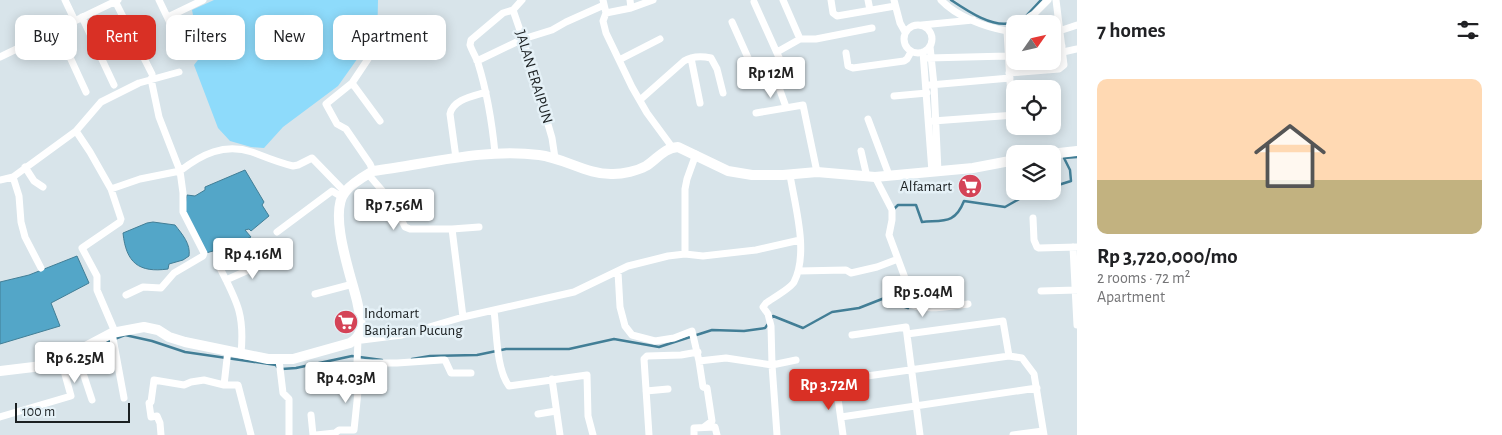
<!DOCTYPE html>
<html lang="en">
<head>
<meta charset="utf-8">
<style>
  body { margin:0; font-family:"Alegreya Sans",sans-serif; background:#f2f2f2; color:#202124; height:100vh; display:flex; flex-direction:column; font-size:19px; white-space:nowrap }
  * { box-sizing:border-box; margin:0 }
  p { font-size:16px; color:#757577 }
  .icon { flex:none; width:28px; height:28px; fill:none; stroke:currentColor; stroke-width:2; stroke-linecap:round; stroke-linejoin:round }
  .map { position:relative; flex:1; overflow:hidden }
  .panel { display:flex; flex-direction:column; background:#fff; width:425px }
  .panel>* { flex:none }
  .hud { position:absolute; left:15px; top:15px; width:475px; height:45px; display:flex; gap:10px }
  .needle { width:32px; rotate:56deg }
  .buttons { position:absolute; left:1006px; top:15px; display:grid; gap:10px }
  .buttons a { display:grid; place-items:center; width:55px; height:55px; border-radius:10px; background:#fff; box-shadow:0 2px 12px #0003; font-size:25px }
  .scale { position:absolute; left:15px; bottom:12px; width:115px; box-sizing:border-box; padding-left:5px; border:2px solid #1b2022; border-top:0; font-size:14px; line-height:18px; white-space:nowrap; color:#1b2022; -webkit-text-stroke:4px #e5f1f7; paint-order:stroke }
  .price { position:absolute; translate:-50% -42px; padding:0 11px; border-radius:5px; background:#fff; color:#222; font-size:16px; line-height:32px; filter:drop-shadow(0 1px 2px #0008) }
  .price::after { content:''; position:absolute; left:50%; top:30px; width:15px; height:11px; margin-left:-8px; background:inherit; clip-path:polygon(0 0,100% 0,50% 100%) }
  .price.on { background:#d93025; color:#fff }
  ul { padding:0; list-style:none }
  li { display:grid; align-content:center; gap:10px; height:265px; padding:0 20px }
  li+li { border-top:1px solid #e0e0e0 }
  li span { display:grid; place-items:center; height:155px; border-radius:10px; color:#555 }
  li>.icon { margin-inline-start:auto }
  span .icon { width:90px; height:90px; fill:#fffc; stroke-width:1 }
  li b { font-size:21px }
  h2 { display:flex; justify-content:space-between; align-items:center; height:60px; padding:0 20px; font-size:21px }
  .tag { padding:0 18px; border-radius:10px; background:#fff; box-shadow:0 2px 12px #0003; font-size:18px; line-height:45px }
  .tag.on { background:#d93025; color:#fff }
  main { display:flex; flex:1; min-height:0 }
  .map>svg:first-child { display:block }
  .green { fill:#8edbfb }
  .water { fill:#53a6c8; stroke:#427e96 }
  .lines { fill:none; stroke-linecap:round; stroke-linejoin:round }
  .stream { stroke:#427e96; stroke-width:2.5 }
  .street { stroke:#fff; stroke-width:7 }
  .secondary { stroke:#fff; stroke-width:10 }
  .labels { text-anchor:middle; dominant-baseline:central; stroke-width:5; stroke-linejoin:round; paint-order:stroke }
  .street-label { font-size:15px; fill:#1b2022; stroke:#e5f1f7 }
  .poi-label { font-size:15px; fill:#1b2022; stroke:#e5f1f7; text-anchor:end }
</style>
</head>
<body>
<main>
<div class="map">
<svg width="1077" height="435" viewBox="0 0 1077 435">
  <rect width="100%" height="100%" fill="#d8e4ea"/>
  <path class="green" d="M 214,0 L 378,0 L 377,48 L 365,48 L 338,86 L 283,127 L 264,148 L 251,147 L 230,141 L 218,128 L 194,65 L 201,56 L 192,10 Z"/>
  <path class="water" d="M 245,170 L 264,202 L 262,205 L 269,216 L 251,231 L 249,229 L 245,230 L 251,237 L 219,252 L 213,251 L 206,253 L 184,209 L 187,195 L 195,196 L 205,190 L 205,187 Z
    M 153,222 L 175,225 C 182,234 191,244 189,256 L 183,260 L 169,264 L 168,269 C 139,273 126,263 123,233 L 147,223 Z
    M 77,256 L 89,283 L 51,303 L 60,326 L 0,344 L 0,282 L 29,275 Z"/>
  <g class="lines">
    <path class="stream" d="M 951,0 C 966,10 992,28 1011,23 C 1015,22 1019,19 1022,17
      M 1027,15 L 1041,0
      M 1052,187 L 1071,181 L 1070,170 L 1064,158 L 1077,157
      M 894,209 L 898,205 L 916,205 L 922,222 C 944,220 955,224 964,201 L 1005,207 L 1021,198 L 1038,191
      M 882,299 L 904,284
      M 771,319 L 773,316 L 803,328 L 832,312 L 859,308 L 882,299 L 908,308
      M 99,345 L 125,335 L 152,341 L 185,352 L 276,365 L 277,367
      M 412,359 L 430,356 L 477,355 L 506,349 L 569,349 L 614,339 L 659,347 L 712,330 L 744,331 L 765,328 L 768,324
      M 282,369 L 296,368 L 352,356 L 382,360"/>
    <path class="street" d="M 65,0 L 75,21
      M 159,0 L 185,54
      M 522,0 L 513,10 L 523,39 L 552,138 L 555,158
      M 603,0 L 606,13 L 603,21 L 606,33 L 632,87 L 647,113 L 672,147
      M 630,0 L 631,8
      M 831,0 L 833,13 L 837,16 L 895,6
      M 868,0 L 870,10
      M 894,0 L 900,23 L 905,32
      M 941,0 C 957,17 985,27 1007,31 L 1015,26
      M 115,1 L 152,74
      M 606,13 L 631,8 L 653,0
      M 82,17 L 114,85
      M 168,17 L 203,0
      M 732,22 L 757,78 C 765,85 777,82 786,78 L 786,73 L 754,2
      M 1018,24 L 1034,14 L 1048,0
      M904 39a14 14 0 1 1 28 0a14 14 0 1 1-28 0Z
      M 922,25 L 973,20
      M 57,29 L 86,92
      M 1007,31 L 1012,115
      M 1059,31 L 1077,25
      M 800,39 L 816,39 L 872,28
      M 930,46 L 934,85 L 938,172
      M 1052,47 L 1062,46
      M 777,52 L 800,39 L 783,0
      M 923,52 L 932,172
      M 1063,52 L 1077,49
      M 846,53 L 848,66 L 853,68 L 904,61 L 907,59 L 911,52
      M 0,57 L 118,0
      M 691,58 L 700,103
      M 928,58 L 1008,56
      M 368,59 L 352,83 L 326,104 L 337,124 L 346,129 L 370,164 L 373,171
      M 619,60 L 660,39
      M 477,61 L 523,39 L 552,30 L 566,22 L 604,5
      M 1009,73 L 1059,69 L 1064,65 L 1056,0
      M 777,82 L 786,107
      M 352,83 L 380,121
      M 930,85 L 1010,78
      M 894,96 L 927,93
      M 640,100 L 684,61 C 692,56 702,56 711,58 L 717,69 L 723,93
      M 756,113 L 803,105 L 817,172
      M 868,119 L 889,175
      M 933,121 L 1015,115
      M 76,131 L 90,152 L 111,189 L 140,179 L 180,171 L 159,117 L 151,79
      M 861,151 L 867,177
      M 495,153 C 492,122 487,92 478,63 C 476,57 472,51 470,45 L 471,40 L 503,13 L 513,10
      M 456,158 L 450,114 C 453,99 474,96 486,92
      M 25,167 L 34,181 L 43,187
      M 368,174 L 398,209 L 401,219 L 405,227 L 410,229 L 452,229
      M 13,177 L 19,196 L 21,222 L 25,237 L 41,268
      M 875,177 L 892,210 L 892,220 L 889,235 L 905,278 L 909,303 C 920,312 955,306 968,304
      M 0,180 L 13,177 L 76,131 L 101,102 L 139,83 L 179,72
      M 111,189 L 121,219 L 120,222 L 82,248 L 97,276 L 97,290 L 115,332
      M 1033,218 L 1034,240 L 1037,247 L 1039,248 L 1077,247
      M 277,232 L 332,191 L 342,197
      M 1073,247 L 1077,325
      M 685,254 L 685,189 L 687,179 L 696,154
      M 219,266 C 236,300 245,313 241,353
      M 799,271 L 846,270 L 851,273 L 877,267 L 898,259
      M 618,272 L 620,307 L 625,326 L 632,335 L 655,341 L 674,338 L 692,331 L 699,361 L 726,358 L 772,365 L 796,360
      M 226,280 L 271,260
      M 1041,291 L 1077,290
      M 315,294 L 353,284
      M 126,295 L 143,287 L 161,288 L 174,273 L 203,256 L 204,253 L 183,212 L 183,193 L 180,171 C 202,154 224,143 252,152 C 265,157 279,163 293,166 L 298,165 L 312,158 L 345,192
      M 494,311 C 497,332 496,369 509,386 L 587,375 L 588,416 L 593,435
      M 463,317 L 452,229 L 479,227
      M 112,333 L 124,398
      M 907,334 L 1003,321 L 1009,356 L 1022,358 L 1034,374 L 1044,435
      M 852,335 L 906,327 L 920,435
      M 356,339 L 362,340 L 402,335 L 463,317 L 574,292 L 628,266 L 668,256 L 685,254 L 703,256 L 756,250 L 800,240
      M 73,354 L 82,370 L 92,400
      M 279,360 L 283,393 L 289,399 L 289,435
      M 699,361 L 703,387 L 707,388 L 712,421 L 704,427
      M 357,363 L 397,363 L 441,360 L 445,360 L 451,373 L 471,373
      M 853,378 L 1009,356
      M 552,379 L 560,435
      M 836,384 L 843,435
      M 224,385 L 228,350
      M 646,391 L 668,389
      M 538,414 L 556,411
      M 311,415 L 313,435
      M 0,417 L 71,396 L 61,360
      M 841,417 L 1037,388
      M 161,435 L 160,423 L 157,416 L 151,417 L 149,403 L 151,402 L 154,380 L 184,385 L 191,382 L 204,380 L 224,385 L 238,385 L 251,435
      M 316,435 L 335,433 L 339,430 L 354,430 L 359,382 L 357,363 L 358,340
      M 649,435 L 644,359 L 647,356 L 681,355 L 698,352
      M 694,435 L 694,428 L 715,427 L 717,435
      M 777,435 L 772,365 L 771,326 L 768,314 L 763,307 L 766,303 C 773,298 791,288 794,282 C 809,253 795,206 790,175
      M 1013,435 L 1043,431"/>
    <path class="secondary" d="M 1050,154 L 1077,151
      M 0,371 L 42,366 L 61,360 L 112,333 L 144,327 L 158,330 L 169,337 L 185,342 L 268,359 L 293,359 L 350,343 C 355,340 358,337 360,332 C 362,322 359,310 357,301 C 351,276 328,213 345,192 C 352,183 363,177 373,171 C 428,164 483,148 539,155 C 564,158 588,175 613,174 C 623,174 637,171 646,166 C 657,159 664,148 678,147 L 728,171 L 752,175 L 783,175 L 817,172 L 875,177 L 973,168 L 1015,160"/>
  </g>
  <defs>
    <g id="supermarket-disc" transform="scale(1.25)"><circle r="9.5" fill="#d44357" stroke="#e5f1f7"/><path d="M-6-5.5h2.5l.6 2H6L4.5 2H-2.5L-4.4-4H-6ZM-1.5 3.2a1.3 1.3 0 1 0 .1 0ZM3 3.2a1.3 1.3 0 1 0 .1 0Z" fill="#fff"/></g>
  </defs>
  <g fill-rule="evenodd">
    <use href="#supermarket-disc" x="970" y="186"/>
    <use href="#supermarket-disc" x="346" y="322"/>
  </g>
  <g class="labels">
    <g class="street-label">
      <text transform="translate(534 77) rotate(73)">JALAN ERAIPUN</text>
    </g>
    <g class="poi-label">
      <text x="952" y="186">Alfamart</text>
      <text x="364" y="313" text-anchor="start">Indomart<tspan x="364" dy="17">Banjaran Pucung</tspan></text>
    </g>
  </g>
</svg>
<div class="buttons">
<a><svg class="needle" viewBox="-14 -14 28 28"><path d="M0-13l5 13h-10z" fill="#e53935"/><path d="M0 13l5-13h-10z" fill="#757577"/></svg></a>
<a><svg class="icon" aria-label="locate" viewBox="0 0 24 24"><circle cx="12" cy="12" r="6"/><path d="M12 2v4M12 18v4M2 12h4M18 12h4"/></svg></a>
<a><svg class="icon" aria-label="layers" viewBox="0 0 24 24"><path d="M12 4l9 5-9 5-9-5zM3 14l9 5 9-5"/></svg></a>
</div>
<div class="scale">100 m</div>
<b class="price" style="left:771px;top:99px">Rp 12M</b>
<b class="price" style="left:394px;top:231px">Rp 7.56M</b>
<b class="price" style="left:253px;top:280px">Rp 4.16M</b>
<b class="price" style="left:923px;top:318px">Rp 5.04M</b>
<b class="price" style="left:75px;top:384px">Rp 6.25M</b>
<b class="price" style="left:346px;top:404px">Rp 4.03M</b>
<b class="price on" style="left:829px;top:411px">Rp 3.72M</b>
<div class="hud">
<a class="tag">Buy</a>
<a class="tag on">Rent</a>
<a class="tag">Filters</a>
<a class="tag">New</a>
<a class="tag">Apartment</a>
</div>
</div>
<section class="panel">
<h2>7 homes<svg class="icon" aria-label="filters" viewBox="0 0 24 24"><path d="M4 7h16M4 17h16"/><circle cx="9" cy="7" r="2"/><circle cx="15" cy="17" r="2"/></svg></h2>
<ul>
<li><span style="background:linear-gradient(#ffd9b3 65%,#c2b280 0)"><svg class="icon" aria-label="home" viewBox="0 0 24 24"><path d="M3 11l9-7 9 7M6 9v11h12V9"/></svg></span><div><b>Rp 3,720,000/mo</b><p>2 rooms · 72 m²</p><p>Apartment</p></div></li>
</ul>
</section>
</main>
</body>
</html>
